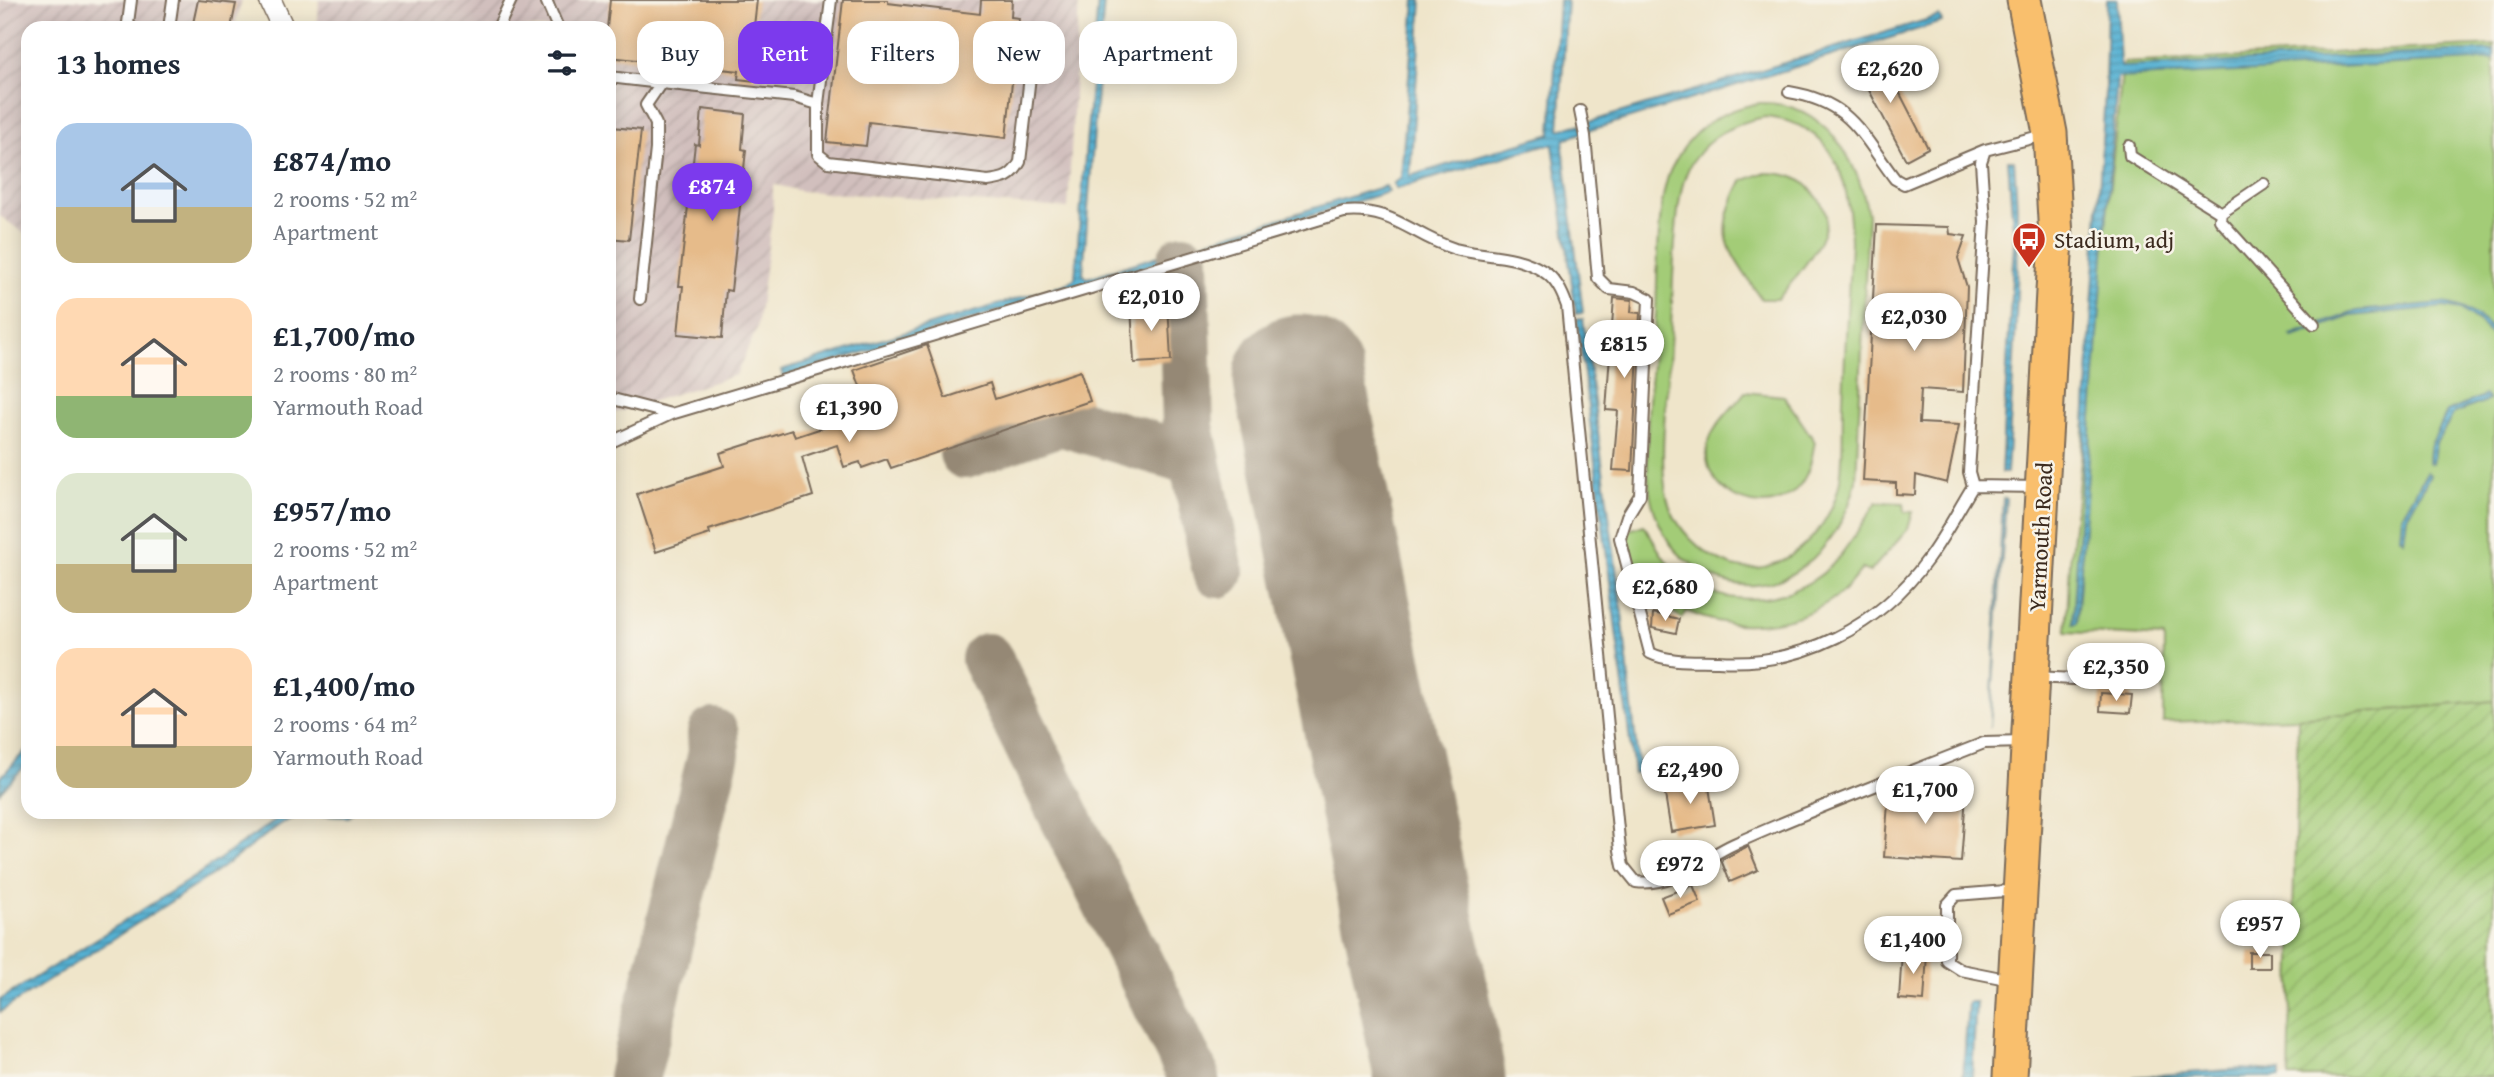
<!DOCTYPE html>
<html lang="en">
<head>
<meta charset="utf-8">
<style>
  body { margin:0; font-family:"Gentium Book Plus",serif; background:#f6f6f7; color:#1f2937; height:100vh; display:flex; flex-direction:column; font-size:26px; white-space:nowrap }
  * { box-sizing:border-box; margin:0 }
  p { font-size:23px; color:#747a83 }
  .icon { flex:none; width:38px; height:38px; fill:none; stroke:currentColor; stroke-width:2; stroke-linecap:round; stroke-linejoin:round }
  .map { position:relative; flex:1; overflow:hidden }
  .drawer { position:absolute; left:21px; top:21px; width:595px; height:798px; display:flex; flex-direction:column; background:#fff; border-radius:21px; box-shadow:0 4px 18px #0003 }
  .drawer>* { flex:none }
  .top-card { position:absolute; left:637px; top:21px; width:665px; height:63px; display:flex; gap:14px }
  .price { position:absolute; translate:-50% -60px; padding:0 16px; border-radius:24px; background:#fff; color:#222; font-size:23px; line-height:46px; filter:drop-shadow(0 2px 4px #0008) }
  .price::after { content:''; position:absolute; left:50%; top:42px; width:21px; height:16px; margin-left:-10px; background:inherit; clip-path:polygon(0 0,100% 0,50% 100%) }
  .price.current { background:#7c3aed; color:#fff }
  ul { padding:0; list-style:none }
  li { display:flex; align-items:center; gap:21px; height:175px; padding:0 35px }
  li span { display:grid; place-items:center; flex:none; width:196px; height:140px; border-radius:21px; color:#555 }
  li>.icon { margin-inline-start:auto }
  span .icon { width:84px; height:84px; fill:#fffc; stroke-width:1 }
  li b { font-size:30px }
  h2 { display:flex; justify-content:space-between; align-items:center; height:84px; padding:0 35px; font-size:30px }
  .pill { padding:0 24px; border-radius:21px; background:#fff; box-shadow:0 4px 18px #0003; font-size:24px; line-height:63px }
  .pill.current { background:#7c3aed; color:#fff }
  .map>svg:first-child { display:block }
  .industrial { fill:url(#industrial-furrows) }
  .grass { fill:#a3cc77; stroke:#6f7b4a; stroke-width:2; fill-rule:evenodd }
  .garden { fill:url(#garden-furrows); stroke:#6f7b4a; stroke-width:2 }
  .water { fill:url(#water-rules); stroke:#486e78; stroke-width:2 }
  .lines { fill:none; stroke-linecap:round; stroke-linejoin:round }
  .taxiway { stroke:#958874; stroke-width:52 }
  .runway { stroke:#958874; stroke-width:131 }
  .building { fill:#e6bb8a }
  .lane-casing { stroke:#7a6b5a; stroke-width:14 }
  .street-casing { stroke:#7a6b5a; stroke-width:24 }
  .primary-casing { stroke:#7a6b5a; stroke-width:37 }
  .lane { stroke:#fff; stroke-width:10 }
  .street { stroke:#fff; stroke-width:21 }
  .primary { stroke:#f9bf6d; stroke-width:33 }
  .labels { text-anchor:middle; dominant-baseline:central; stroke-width:5; stroke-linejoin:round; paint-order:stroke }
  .poi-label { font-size:23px; fill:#3b2a1e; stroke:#f7f3e8; text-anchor:start }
  .street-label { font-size:23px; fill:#3b2a1e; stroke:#f7f3e8 }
</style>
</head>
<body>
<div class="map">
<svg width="2494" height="1077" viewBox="0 0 2494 1077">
  <defs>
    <pattern id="industrial-furrows" width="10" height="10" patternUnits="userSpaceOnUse" patternTransform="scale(1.75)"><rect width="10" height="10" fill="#d1bfbd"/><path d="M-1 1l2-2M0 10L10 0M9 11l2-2" fill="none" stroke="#b4a4a2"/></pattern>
    <pattern id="garden-furrows" width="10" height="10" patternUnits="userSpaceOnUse" patternTransform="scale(1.75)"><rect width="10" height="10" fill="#a3cc77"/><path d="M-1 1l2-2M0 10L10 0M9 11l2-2" fill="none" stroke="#8daf66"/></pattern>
    <pattern id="water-rules" width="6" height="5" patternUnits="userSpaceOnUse" patternTransform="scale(1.75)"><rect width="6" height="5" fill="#55b1d3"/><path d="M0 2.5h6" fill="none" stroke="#4890ab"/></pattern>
  </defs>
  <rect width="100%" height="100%" fill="#f7f3e8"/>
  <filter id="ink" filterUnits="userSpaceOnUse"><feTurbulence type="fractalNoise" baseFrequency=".0143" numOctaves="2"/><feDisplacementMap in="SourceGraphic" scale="14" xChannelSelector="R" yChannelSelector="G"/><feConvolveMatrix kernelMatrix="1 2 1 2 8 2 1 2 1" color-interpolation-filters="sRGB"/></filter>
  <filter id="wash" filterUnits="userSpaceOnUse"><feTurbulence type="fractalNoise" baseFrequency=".00686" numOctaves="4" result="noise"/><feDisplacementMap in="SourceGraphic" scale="28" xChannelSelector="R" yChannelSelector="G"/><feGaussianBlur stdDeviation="1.57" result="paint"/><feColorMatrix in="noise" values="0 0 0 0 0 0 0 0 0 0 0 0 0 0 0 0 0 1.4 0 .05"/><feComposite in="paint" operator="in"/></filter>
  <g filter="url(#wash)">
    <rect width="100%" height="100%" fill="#efe5ca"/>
    <path class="industrial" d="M 0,0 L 242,0 L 234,28 L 28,28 L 28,236 L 0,216 Z
      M 319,0 L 1079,0 L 1068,208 L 800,191 L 773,184 L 773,210 L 757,328 L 736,375 L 615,413 L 609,411 L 609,28 L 317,28 Z"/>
    <path class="grass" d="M 2494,45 L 2494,701 L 2298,718 L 2163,722 L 2164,637 L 2066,632 L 2070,563 L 2123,63 Z
      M 1760,103 C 1824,101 1858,158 1868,215 L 1856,480 C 1843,547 1778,612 1707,574 C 1692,566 1673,552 1665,535 C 1657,520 1650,503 1649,485 C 1643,429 1653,368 1656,311 C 1658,274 1656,201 1671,169 C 1691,129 1717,111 1760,103 ZM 1765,117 C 1836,123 1850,182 1851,242 C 1848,295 1845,348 1843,401 C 1842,427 1844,455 1840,480 C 1833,525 1791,573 1743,568 C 1712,564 1683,537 1671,510 C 1655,472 1668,390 1670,347 C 1673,299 1672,251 1679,204 C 1681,189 1685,172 1694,159 C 1711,135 1738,122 1765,117 Z
      M 1763,173 C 1782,173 1800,175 1812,191 C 1818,198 1824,205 1826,214 C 1829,241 1794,279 1778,299 L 1761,299 C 1730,249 1711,240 1742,181 Z
      M 1745,392 L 1784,396 L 1815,442 C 1813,450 1812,460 1809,468 C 1784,536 1692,496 1709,441 C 1715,423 1734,407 1745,392 Z
      M 1877,502 L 1904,503 L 1905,512 L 1913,512 L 1908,529 L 1870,572 L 1862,569 C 1854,578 1846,590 1836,597 C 1794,627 1733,633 1687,611 L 1682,618 L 1650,597 L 1649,588 L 1638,589 L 1626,531 L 1644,525 C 1652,538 1660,554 1670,566 C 1711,611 1787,608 1830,567 C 1848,549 1862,523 1877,502 Z"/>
    <path class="garden" d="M 2494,701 L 2494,1077 L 2289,1077 L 2298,718 Z"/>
    <path class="water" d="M 1098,0 L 1104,0 L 1083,274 L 1087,278 L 1385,186 L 1388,192 L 783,377 L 781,370 L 1066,284 L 1075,278 Z
      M 1415,0 L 1422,0 L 1410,176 L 1551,134 L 1559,0 L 1567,0 L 1559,130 L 1581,124 L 1582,133 L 1565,139 L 1563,147 L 1583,313 L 1576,314 L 1553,145 L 1544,145 L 1396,189 L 1393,184 L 1401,177 Z
      M 2107,0 L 2117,0 L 2120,67 L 2494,50 L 2494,59 L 2117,78 L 2077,623 L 2073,624 L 2105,93 Z
      M 1939,16 L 1942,22 L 1588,131 L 1586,123 Z
      M 2008,160 L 2014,160 C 2023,265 2013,369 2007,473 L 2001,473 L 2014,242 Z
      M 2442,303 C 2463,305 2480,316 2494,331 L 2494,339 L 2480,323 L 2461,310 L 2444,307 L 2351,316 L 2293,337 L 2291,335 L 2357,311 Z
      M 1577,319 L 1583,319 L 1622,612 L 1639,773 L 1634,774 Z
      M 2485,395 L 2489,400 L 2454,413 L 2436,443 L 2432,464 L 2428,463 L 2429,449 L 2447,412 Z
      M 2427,472 L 2430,475 L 2407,517 L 2404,540 L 2400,537 L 2402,516 Z
      M 2003,498 L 2006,499 L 1990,728 Z
      M 28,748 L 28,763 L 0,792 L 0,778 Z
      M 353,812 L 348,817 L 306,815 L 282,823 L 215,873 L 0,1012 L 0,1000 L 197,875 L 285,813 Z
      M 1968,1002 L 1976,1002 L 1972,1077 L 1963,1077 Z
      M 2241,1069 L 2280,1071 L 2280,1077 L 2133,1077 Z"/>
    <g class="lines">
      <path class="taxiway" d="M 1183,260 L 1188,427 L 1218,572
        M 965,453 L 1060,420 L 1195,460
        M 987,659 L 1194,1077
        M 634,1077 L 714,753 L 713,734"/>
      <path class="runway" d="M 1299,380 L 1440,1077"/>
    </g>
    <g id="blocks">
      <path class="building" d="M 198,0 L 236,4 L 231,28 L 192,28 Z
        M 610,0 L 757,0 L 750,61 L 757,62 L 755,81 L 738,79 L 739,71 L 609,57 L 607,28 Z
        M 843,0 L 888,0 L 888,3 L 980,14 L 981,0 L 1012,0 L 1011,17 L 1019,18 L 1006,138 L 869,122 L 866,146 L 827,142 Z
        M 1875,53 L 1884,83 L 1892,78 L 1928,148 L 1906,160 L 1862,77 L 1854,79 L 1849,60 Z
        M 702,109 L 745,114 L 742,149 L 746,150 L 731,291 L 726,290 L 722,338 L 678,334 L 683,286 L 679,286 L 695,144 L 699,145 Z
        M 612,127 L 641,130 L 629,240 L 609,238 Z
        M 1877,225 L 1949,227 L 1950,234 L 1966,236 L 1958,258 L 1967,287 L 1963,392 L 1921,389 L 1919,423 L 1959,425 L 1947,483 L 1916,475 L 1915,495 L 1896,494 L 1896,483 L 1863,481 Z
        M 1614,298 L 1632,300 L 1631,312 L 1640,313 L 1632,471 L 1613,470 L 1618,411 L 1606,410 Z
        M 1168,303 L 1171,361 L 1134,363 L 1131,305 Z
        M 927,345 L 945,398 L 990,383 L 995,399 L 1080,371 L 1090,401 L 891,468 L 887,459 L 862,468 L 860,462 L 844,467 L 837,445 L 802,457 L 813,496 L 709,530 L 710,534 L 656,552 L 637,494 L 724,466 L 720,453 L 792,430 L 795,437 L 828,426 L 825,416 L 866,402 L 854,370 Z
        M 1653,613 L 1679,619 L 1676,633 L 1652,628 Z
        M 2101,693 L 2132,695 L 2130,713 L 2100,711 Z
        M 1708,781 L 1715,825 L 1671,832 L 1664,788 Z
        M 1889,789 L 1966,795 L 1961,862 L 1884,857 Z
        M 1748,846 L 1758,870 L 1730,882 L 1721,860 Z
        M 1693,885 L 1700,902 L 1668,914 L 1661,897 Z
        M 1902,952 L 1927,954 L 1924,1001 L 1899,999 Z
        M 2249,952 L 2270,952 L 2270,968 L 2249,968 Z"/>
    </g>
  </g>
  <g filter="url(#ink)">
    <use href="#blocks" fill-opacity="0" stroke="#7a6b5a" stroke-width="2"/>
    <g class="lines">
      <g class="lane-casing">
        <path id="lane" d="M 131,0 L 128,23 L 132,28
          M 546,0 L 558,28
          M 169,28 L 173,0
          M 498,28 L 511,0
          M 609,77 L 661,83 L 646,105 L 656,124 L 656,149 L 640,299
          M 661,83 L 794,97 L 818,104 L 831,0
          M 1789,92 C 1851,102 1861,134 1895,179 L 1904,184 L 1985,150
          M 818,104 L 818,154 L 828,162 L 988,181 C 1004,179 1012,177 1020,162 L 1031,68
          M 1580,111 L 1585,136 L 1598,278 L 1609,289 L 1634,292 L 1649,299 L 1640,495 L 1627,516 L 1620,538 L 1650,653 C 1670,663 1697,660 1718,661 C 1801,667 1880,626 1928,559 C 1945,536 1958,510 1973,486
          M 2129,146 L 2130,156 L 2221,213 L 2220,220 L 2314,324
          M 2221,213 L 2264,184
          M 609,398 L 671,414
          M 609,443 L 671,414 L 1344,212 C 1393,207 1412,236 1455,249 C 1485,257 1515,253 1543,271 C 1556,279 1562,292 1567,306 L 1620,850 L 1623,866 L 1636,882 C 1673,887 1703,858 1734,844 C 1816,807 1901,776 1984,743 L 2024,742
          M 2040,487 L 1973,486 L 1969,472 L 1985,222 L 1981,162 L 1985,150 L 2048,134
          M 2036,677 L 2092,680
          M 2011,980 L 1961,970 L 1947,961 L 1947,905 L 1956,895 L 2018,890"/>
      </g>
      <g class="street-casing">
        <path id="street" d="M 270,0 L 283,28"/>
      </g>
      <g class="primary-casing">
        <path id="primary" d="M 2010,1077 L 2056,237 L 2050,133 L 2024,0"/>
      </g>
      <use href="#lane" class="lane"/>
      <use href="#street" class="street"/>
      <use href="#primary" class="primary"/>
    </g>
  </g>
  <defs>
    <g id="bus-pin" transform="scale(1.75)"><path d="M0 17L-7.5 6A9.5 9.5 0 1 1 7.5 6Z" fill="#c8321e" stroke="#f7f3e8"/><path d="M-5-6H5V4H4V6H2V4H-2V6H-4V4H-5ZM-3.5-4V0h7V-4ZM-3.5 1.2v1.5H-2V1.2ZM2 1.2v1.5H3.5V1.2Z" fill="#fff"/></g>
  </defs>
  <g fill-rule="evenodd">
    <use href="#bus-pin" x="2029" y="239"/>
  </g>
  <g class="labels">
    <g class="poi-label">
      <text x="2054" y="239">Stadium, adj</text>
    </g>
    <g class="street-label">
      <text transform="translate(2040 537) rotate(-87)">Yarmouth Road</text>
    </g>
  </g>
</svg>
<b class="price" style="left:1890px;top:105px">£2,620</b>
<b class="price current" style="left:712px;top:223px">£874</b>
<b class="price" style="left:1151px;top:333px">£2,010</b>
<b class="price" style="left:1914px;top:353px">£2,030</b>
<b class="price" style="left:1624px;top:380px">£815</b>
<b class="price" style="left:849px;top:444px">£1,390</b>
<b class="price" style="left:1665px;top:623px">£2,680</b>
<b class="price" style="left:2116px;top:703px">£2,350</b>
<b class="price" style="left:1690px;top:806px">£2,490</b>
<b class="price" style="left:1925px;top:826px">£1,700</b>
<b class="price" style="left:1680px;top:900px">£972</b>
<b class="price" style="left:2260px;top:960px">£957</b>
<b class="price" style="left:1913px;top:976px">£1,400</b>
<div class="top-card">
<a class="pill">Buy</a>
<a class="pill current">Rent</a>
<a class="pill">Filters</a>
<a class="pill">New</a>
<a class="pill">Apartment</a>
</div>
<section class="drawer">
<h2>13 homes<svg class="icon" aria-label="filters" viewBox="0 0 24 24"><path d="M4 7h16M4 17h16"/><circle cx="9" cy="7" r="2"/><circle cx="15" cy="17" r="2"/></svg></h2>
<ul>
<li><span style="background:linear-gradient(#a9c7e8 60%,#c2b280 0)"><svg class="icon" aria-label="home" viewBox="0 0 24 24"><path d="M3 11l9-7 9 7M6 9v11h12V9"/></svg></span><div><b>£874/mo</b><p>2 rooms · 52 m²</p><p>Apartment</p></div></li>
<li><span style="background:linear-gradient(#ffd9b3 70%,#8fb573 0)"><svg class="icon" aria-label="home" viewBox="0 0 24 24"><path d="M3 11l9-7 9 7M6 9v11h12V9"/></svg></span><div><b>£1,700/mo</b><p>2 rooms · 80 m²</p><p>Yarmouth Road</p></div></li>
<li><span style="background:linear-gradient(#dfe7d0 65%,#c2b280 0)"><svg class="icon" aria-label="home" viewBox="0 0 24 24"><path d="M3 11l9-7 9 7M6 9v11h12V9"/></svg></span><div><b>£957/mo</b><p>2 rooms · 52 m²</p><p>Apartment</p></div></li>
<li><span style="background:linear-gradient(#ffd9b3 70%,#c2b280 0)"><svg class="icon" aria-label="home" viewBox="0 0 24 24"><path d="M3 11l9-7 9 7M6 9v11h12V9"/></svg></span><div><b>£1,400/mo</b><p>2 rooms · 64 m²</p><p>Yarmouth Road</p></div></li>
</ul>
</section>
</div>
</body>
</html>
